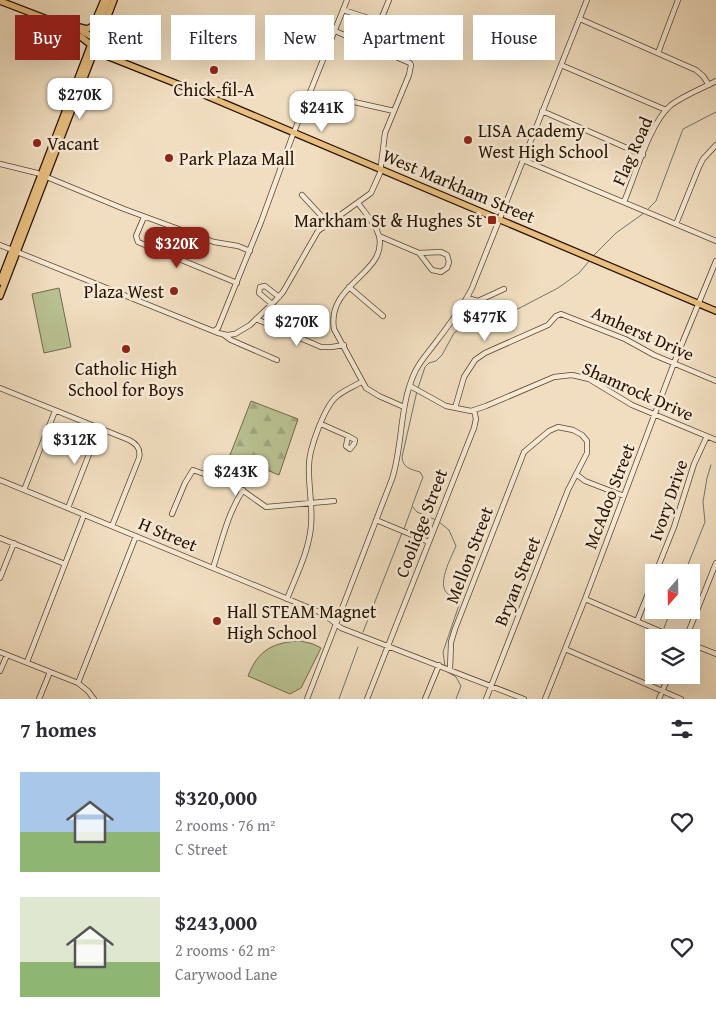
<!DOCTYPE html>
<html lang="en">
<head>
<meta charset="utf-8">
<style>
  body { margin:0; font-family:"Gentium Book Plus",serif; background:#f7f7f7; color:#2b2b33; height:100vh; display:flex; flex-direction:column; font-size:19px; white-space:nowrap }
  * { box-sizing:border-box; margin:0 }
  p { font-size:16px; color:#7c7c81 }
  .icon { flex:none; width:28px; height:28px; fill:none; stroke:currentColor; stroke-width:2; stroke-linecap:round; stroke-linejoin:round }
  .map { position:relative; height:699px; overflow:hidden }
  .drawer { display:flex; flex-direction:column; background:#fff; flex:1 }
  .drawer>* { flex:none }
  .hud { position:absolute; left:15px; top:15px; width:686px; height:45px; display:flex; gap:10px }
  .needle { width:32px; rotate:200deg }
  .fabs { position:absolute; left:645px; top:564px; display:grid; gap:10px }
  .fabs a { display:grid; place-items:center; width:55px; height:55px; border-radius:0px; background:#fff; box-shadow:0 5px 20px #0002; font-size:25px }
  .price { position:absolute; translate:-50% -42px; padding:0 11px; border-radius:10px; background:#fff; color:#222; font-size:16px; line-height:32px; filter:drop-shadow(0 1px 2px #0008) }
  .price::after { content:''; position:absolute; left:50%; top:30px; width:15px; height:11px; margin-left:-8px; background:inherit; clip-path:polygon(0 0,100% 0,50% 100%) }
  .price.active { background:#8f2418; color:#fff }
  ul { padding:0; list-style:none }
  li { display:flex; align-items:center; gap:15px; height:125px; padding:0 20px }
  li span { display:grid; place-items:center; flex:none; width:140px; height:100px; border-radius:0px; color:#555 }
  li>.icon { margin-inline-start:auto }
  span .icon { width:60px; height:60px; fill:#fffc; stroke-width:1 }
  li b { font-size:21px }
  h2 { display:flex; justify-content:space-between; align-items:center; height:60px; padding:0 20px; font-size:21px }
  .chip { padding:0 18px; border-radius:0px; background:#fff; box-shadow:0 5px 20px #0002; font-size:18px; line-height:45px }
  .chip.active { background:#8f2418; color:#fff }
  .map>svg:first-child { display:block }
  .green { fill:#b9c192; stroke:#706a49 }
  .forest { fill:url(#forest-firs); stroke:#706a49 }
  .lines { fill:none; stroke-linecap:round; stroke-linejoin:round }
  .stream { stroke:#6e776f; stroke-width:1 }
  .minor-casing { stroke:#5a4530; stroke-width:6 }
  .major-casing { stroke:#281200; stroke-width:8 }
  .minor { stroke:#f6ead6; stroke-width:4.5 }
  .major { stroke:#e8bf80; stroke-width:5.5 }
  .poi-dot { fill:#8f2418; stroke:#f6ead6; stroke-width:2 }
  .labels { text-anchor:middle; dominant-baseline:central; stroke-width:5; stroke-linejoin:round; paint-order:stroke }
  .poi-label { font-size:18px; fill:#281200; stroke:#f6ead6; text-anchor:start }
  .street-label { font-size:18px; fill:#281200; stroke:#f6ead6 }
</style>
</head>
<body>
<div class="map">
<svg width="716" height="699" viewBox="0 0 716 699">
  <defs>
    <pattern id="forest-firs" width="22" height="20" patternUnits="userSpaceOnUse" patternTransform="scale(1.25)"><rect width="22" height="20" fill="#b9c192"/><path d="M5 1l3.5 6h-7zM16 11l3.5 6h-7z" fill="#9fa57c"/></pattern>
  </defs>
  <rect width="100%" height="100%" fill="#f1dec0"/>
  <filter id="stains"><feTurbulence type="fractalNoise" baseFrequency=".004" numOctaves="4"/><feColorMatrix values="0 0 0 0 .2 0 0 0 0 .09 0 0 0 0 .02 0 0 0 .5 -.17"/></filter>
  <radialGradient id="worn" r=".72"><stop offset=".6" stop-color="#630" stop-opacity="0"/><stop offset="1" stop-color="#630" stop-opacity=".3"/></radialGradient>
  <path class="green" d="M 291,33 L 305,39 L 307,42 L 302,56 L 285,49 Z
    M 59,288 L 71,347 L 44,353 L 32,294 Z
    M 301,641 L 313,644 L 321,648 L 301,688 L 290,694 L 248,676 C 258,650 273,642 301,641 Z"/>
  <path class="forest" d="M 251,401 L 298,419 L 279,475 L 230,455 Z"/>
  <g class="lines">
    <path class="stream" d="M 647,210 L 656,201 L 683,129 L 716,112
      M 592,257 L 616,233 L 644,213
      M 418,388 L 425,367 L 429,363 L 436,361 L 442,355 L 454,333 L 467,324 L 492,321 L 510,313 L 558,288 L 579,273 L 590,260
      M 417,391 L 402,457 C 403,468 410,469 420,472 L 423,477 L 412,506 L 417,512 L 436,520
      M 439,522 L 449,530 L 456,546 C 450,560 431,594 456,597 L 460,602 L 443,652 L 445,667
      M 404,529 L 412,507
      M 685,572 L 705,522 L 703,502 L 707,478 L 711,465
      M 664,628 L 671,610
      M 363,632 L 402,533
      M 446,671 L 456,677 L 461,686 L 456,699
      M 339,699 L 358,647"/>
    <g class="minor-casing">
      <path id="minor" d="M 343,10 L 378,21 L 382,17 L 389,0
        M 580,19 L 696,70 L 703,76 L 709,85
        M 658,53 L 678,0
        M 561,65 L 666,110
        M 343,94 L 354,102 L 394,111
        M 542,111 L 643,155
        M 523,160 L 716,241
        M 0,164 L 37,173 L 124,209 L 214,242 L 238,246 L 250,251
        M 302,195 L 328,223
        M 624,202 C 635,176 650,122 671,105 C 685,95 701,89 716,81
        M 358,203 C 365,213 376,224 379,236 C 388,273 326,284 334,329 L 366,388 L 379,396 L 404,407
        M 144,217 L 136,236 L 138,242 L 237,283
        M 676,224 L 699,167 L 703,159 L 716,145
        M 379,236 L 419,253
        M 0,245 L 218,333 L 227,335 L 235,334 L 250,325 L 275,301 L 283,292 L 318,231 L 371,193 L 380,173 L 385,133 L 409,75 L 411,65 L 410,63 L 335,31
        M 441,252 L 447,255 L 449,262 L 447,268 L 441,272 L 432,270 L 419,253 Z
        M 349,287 L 383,316
        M 467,298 L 478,301 L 504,289
        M 272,304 L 259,293 L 260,287 L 265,286 L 279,297
        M 256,319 L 321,347 L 332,347 L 344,345
        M 214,331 L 218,328 L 261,222 L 292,137 L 347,0
        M 224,335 L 231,340 L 277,360
        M 410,386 L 446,406 L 471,411 L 486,406 L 554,377 L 572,375 L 589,379 L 632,405 L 716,440
        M 0,388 L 129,440 C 137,444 141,449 139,458 L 112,526
        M 455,408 L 464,377 L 475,360 L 485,353 L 548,325 L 556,316 L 561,314 L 625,339 L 654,355 L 716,381
        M 321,424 L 348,436
        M 348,436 L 355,440 L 354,444 L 350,449 L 346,446 Z
        M 576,474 L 585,481 L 624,496
        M 0,480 L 324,614 L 341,628 L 524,699
        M 24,490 L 55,411
        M 68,508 L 99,429
        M 172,514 L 185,483 L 193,470 L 235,485 L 266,507 L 334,501
        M 376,520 L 429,542
        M 0,538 L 65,564
        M 213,568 C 222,541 227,515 243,490
        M 656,572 L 674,527 L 694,464 L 707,436
        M 0,578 L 14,543
        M 287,599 C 296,576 309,551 311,526 C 313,506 308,485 309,465 C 309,449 324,409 335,398 C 342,391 353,387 361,382
        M 585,599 L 676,638
        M 324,614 L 334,613 L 342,609
        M 637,621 L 654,579
        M 686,638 L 716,563
        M 691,644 L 716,654
        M 565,649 L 681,699
        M 0,652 L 78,683 L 88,691 L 94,699
        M 27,662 L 84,515
        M 450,670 L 451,642 L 455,629 L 524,452 L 549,431 L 558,427 L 573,430 L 582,435 L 587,441 L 587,453 L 568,490 L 486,699
        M 0,671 L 7,655
        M 78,683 L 136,536
        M 39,699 L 50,672
        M 307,699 L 392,479 C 403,445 399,408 414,374 C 419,362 428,353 436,342 C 449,325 462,308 472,288 L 587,0
        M 367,699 L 474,428 L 476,419 L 474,410
        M 425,699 L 439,665
        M 545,699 L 585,599 L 674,363 L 716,261
        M 659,699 L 669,675"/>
    </g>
    <g class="major-casing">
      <path id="major" d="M 0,1 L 47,19 L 58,21 L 82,31 L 94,38 L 107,50 L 121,57
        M 47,19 L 53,25 L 81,37 L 104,55 L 200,93 L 716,311
        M 79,27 L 87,29 L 93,26 L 104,0
        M 0,282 L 108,0
        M 0,296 L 114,0"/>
    </g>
    <use href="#minor" class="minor"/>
    <use href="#major" class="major"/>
  </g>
  <g class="poi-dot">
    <circle cx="214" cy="70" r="5"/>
    <circle cx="468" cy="140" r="5"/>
    <circle cx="37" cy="143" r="5"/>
    <circle cx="169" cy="158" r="5"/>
    <rect x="487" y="215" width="10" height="10" rx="2.5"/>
    <circle cx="174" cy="291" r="5"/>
    <circle cx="126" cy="349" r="5"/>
    <circle cx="217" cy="621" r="5"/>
  </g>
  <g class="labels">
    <g class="poi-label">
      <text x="214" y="89" text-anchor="middle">Chick-fil-A</text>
      <text x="478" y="130">LISA Academy<tspan x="478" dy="21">West High School</tspan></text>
      <text x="47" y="143">Vacant</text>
      <text x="179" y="158">Park Plaza Mall</text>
      <text x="482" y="220" text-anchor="end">Markham St &amp; Hughes St</text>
      <text x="164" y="291" text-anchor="end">Plaza West</text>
      <text x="126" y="368" text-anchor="middle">Catholic High<tspan x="126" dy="21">School for Boys</tspan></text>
      <text x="227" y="611">Hall STEAM Magnet<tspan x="227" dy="21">High School</tspan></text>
    </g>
    <g class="street-label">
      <text transform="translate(632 151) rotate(-66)">Flag Road</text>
      <text transform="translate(459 186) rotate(23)">West Markham Street</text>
      <text transform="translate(643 333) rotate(24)">Amherst Drive</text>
      <text transform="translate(638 391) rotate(24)">Shamrock Drive</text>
      <text transform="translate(609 496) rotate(-69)">McAdoo Street</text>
      <text transform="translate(668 500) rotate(-71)">Ivory Drive</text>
      <text transform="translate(421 523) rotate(-69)">Coolidge Street</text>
      <text transform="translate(168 534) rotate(23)">H Street</text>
      <text transform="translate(469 555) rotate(-69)">Mellon Street</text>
      <text transform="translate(517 581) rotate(-68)">Bryan Street</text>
    </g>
  </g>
  <rect width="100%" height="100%" filter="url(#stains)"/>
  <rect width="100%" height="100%" fill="url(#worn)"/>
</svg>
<div class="fabs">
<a><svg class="needle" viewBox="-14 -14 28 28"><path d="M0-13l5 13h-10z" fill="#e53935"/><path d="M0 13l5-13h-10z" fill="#7c7c81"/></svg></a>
<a><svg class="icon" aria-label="layers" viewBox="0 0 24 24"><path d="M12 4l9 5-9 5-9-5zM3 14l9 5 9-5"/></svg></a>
</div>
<b class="price" style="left:80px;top:120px">$270K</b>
<b class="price" style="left:322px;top:133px">$241K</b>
<b class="price active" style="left:177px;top:269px">$320K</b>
<b class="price" style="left:485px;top:342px">$477K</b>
<b class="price" style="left:297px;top:347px">$270K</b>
<b class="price" style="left:75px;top:465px">$312K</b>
<b class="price" style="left:236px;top:497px">$243K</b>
<div class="hud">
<a class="chip active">Buy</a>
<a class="chip">Rent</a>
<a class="chip">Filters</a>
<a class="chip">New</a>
<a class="chip">Apartment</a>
<a class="chip">House</a>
</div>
</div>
<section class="drawer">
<h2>7 homes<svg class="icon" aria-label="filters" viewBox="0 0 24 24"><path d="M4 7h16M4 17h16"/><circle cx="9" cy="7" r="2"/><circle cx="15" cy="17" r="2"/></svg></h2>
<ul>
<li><span style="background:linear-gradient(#a9c7e8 60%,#8fb573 0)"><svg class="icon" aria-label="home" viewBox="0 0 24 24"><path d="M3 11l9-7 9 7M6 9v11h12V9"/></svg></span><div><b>$320,000</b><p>2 rooms · 76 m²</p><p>C Street</p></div><svg class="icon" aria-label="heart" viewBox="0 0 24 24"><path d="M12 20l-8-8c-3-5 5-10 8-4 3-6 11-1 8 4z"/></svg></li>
<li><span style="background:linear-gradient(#dfe7d0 65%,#8fb573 0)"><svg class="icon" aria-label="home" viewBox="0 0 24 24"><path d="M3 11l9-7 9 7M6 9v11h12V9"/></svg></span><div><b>$243,000</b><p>2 rooms · 62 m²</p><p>Carywood Lane</p></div><svg class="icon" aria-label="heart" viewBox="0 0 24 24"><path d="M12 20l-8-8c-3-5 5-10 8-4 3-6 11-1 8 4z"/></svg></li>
</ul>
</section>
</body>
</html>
